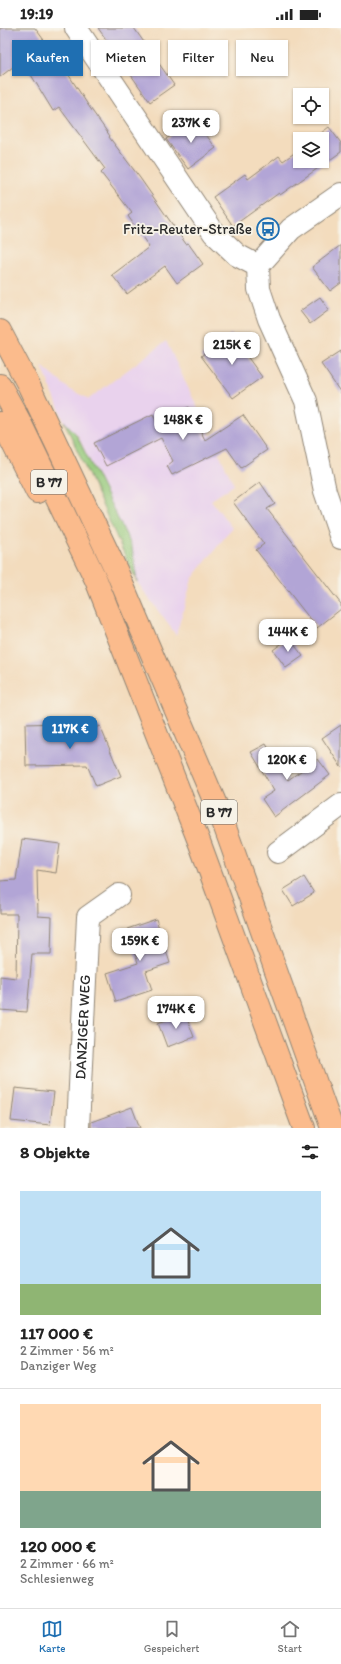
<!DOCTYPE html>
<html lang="de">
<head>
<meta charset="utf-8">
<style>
  body { margin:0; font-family:Itim,sans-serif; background:#f6f6f6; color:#222; height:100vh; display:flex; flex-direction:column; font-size:15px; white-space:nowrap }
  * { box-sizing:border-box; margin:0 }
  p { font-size:13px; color:#767676 }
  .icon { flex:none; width:22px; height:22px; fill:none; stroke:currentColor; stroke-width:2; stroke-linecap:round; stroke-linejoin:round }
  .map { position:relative; height:1100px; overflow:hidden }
  .drawer { display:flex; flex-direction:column; background:#fff; flex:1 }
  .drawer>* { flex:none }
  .top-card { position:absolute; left:12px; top:12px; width:317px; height:36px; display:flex; gap:8px }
  .fabs { position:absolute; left:293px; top:60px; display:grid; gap:8px }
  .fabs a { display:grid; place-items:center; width:36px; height:36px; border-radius:0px; background:#fff; box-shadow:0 1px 3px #0004; font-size:20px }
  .price { position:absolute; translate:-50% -34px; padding:0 9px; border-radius:8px; background:#fff; color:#222; font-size:13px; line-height:26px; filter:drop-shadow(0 1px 2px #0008) }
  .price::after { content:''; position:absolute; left:50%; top:24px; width:12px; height:9px; margin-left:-6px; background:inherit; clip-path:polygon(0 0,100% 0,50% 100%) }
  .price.selected { background:#1f6fb2; color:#fff }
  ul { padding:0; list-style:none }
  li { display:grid; align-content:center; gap:8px; height:212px; padding:0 20px }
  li+li { border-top:1px solid #e0e0e0 }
  li span { display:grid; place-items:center; height:124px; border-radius:0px; color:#555 }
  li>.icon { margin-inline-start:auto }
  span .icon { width:72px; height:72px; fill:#fffc; stroke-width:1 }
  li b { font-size:17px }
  h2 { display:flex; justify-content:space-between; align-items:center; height:48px; padding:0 20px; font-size:17px }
  .pill { padding:0 14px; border-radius:0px; background:#fff; box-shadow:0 1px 3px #0004; font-size:14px; line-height:36px }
  .pill.selected { background:#1f6fb2; color:#fff }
  .status { display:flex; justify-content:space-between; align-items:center; height:28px; padding:0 20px; background:#fff; direction:ltr }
  .status svg { height:11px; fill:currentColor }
  .dock { display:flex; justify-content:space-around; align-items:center; height:56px; border-top:1px solid #e0e0e0; background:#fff; font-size:11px; color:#767676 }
  .dock a { display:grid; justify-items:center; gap:2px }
  .dock .selected { color:#1f6fb2 }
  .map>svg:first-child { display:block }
  .built { fill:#e9d2ed }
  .green { fill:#93c778; stroke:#5f7952 }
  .building { fill:#b2a5d6 }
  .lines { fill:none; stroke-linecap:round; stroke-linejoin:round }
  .street-casing { stroke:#8f8474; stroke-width:24 }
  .highway-casing { stroke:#8f8474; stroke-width:24 }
  .street { stroke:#fff; stroke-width:22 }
  .highway { stroke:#fbbb8c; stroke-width:22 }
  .labels { text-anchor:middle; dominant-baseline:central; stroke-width:3.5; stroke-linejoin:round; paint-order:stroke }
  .shield { fill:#f7f3e8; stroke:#686764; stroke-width:1 }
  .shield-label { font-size:14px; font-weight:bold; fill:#2b2b2b }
  .poi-label { font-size:15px; fill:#2b2b2b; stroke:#f7f3e8; text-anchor:end }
  .street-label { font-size:15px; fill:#2b2b2b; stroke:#f7f3e8 }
</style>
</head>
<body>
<div class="status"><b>19:19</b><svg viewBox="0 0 49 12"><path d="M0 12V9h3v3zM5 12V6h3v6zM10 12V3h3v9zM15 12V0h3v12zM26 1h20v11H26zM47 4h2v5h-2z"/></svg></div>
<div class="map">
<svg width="341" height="1100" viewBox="0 0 341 1100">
  <rect width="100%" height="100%" fill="#f7f3e8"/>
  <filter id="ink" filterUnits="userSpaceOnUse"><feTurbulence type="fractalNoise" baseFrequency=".025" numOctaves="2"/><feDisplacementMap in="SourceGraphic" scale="8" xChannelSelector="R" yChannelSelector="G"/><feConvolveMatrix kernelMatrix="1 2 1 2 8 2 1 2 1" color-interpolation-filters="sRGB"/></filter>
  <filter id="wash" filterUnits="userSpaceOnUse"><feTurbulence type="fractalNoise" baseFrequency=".012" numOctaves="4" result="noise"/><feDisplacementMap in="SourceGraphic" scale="16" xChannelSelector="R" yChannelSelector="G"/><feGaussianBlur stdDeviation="0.9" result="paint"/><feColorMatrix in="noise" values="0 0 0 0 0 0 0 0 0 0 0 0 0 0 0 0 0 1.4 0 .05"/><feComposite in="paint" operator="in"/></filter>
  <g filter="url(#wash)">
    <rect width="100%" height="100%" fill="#f3dcbd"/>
    <path class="built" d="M 166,313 L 234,457 L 211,472 L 232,500 L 192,551 L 176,607 L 137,554 L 132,519 L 77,406 L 64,393 L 42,338 L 69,361 L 89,371 Z"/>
    <path class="green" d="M 64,393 L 76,406 L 132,519 L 137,554 Z"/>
    <g id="blocks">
      <path class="building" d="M 0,0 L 35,0 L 63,38 L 88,77 L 110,108 L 109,109 L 140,150 L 186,216 L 188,215 L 203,236 L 177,255 L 165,238 L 127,266 L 112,247 L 149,219 L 128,188 L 132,185 L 101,145 L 105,141 L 59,79 L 53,83 L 22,32 L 0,49 Z
        M 98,0 L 134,0 L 174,57 L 150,74 Z
        M 194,91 L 216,120 L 188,141 L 166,111 Z
        M 329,99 L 341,115 L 341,124 L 280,167 L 279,165 L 233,198 L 213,169 L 245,146 L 248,151 L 279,128 L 283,133 L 300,121 L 300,133 L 322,133 L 322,111 L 313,111 Z
        M 341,217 L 341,255 L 330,263 L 312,239 Z
        M 320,269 L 329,282 L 310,296 L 300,283 Z
        M 231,306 L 262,349 L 233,370 L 201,328 Z
        M 341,323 L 341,365 L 321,336 Z
        M 189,379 L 205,412 L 243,387 L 267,422 L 241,440 L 227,420 L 172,447 L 167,438 L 173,433 L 161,410 L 106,438 L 94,415 L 153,386 L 157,395 Z
        M 260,454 L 275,476 L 267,481 L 341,576 L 341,581 L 317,600 L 256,522 L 264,516 L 233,474 Z
        M 289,610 L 303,628 L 286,640 L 273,622 Z
        M 62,695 L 63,712 L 100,698 L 121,748 L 96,758 L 87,737 L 26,738 L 25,696 Z
        M 341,697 L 341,739 L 322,710 Z
        M 266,716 L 288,752 L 318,731 L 330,747 L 274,789 L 262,771 L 274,763 L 251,724 Z
        M 22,811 L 60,816 L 56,845 L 37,842 L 38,888 L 52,889 L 51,926 L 32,926 L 27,984 L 0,982 L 0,948 L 16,950 L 17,886 L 0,886 L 0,853 L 16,852 Z
        M 304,849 L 314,865 L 293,878 L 283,862 Z
        M 156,891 L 170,935 L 146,943 L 152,962 L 116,974 L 107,945 L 138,935 L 127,901 Z
        M 185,985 L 194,1009 L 167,1019 L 158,995 Z
        M 15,1060 L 54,1064 L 50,1097 L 11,1093 Z
        M 132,1079 L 140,1100 L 91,1100 L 91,1094 Z"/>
    </g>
  </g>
  <g filter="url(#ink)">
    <use href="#blocks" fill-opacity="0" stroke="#8f8474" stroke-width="1"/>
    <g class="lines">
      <g class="street-casing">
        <g id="street">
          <path d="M 76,0 L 214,205 L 237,227 L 258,238"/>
          <path d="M 341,166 L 291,201 L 258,238 L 259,261 L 269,291 L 306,373 L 325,463 L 341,510"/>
          <path d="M 278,824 L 341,777"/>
          <path id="s1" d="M 78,1100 L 88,889 L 119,867"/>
        </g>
      </g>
      <g class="highway-casing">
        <path id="highway" d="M 0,303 L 29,358 L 117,544 L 222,791 L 332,1100
          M 0,357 L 19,392 L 96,552 L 200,816 L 304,1100
          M 0,395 L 6,402 L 37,464"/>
      </g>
      <use href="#street" class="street"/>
      <use href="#highway" class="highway"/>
    </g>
  </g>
  <defs>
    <g id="bus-ring" transform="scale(1.15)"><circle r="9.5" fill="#f7f3e8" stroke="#1f6fb2" stroke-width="1.5"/><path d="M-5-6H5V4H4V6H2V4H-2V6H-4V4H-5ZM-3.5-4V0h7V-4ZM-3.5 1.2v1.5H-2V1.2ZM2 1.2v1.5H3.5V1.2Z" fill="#1f6fb2"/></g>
  </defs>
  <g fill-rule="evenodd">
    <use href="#bus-ring" x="268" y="201"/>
  </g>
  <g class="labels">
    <g class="shield">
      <rect x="31" y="442" width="36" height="24" rx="3"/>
      <rect x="201" y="772" width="36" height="24" rx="3"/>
    </g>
    <g class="shield-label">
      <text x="49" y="454">B 77</text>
      <text x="219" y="784">B 77</text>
    </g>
    <g class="poi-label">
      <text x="252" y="201">Fritz-Reuter-Straße</text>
    </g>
    <g class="street-label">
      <text stroke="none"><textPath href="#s1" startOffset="101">DANZIGER WEG</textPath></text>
    </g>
  </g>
</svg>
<div class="fabs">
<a><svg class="icon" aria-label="locate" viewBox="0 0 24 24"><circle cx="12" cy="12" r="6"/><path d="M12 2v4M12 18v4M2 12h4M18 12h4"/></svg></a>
<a><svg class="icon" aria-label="layers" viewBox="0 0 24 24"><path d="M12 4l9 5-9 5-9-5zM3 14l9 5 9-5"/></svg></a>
</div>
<b class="price" style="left:191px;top:116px">237K €</b>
<b class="price" style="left:232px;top:338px">215K €</b>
<b class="price" style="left:183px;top:413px">148K €</b>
<b class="price" style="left:288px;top:625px">144K €</b>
<b class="price selected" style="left:70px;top:722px">117K €</b>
<b class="price" style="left:287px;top:753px">120K €</b>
<b class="price" style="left:140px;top:934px">159K €</b>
<b class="price" style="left:176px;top:1002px">174K €</b>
<div class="top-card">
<a class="pill selected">Kaufen</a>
<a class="pill">Mieten</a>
<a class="pill">Filter</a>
<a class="pill">Neu</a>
</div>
</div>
<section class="drawer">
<h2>8 Objekte<svg class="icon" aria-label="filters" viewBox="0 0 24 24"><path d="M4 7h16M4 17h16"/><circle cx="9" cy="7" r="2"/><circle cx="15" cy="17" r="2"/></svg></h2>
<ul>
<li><span style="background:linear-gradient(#bfe0f5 75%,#8fb573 0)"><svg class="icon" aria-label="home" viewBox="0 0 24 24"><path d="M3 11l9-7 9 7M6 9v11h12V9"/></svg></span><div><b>117 000 €</b><p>2 Zimmer · 56 m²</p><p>Danziger Weg</p></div></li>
<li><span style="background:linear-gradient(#ffd9b3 70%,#7fa58c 0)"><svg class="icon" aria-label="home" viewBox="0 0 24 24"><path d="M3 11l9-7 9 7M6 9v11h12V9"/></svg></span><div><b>120 000 €</b><p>2 Zimmer · 66 m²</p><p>Schlesienweg</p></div></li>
</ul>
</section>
<nav class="dock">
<a class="selected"><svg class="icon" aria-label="map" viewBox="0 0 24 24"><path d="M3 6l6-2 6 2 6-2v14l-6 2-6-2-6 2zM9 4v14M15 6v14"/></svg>Karte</a>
<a><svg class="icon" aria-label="saved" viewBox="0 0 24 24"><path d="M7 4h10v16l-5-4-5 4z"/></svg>Gespeichert</a>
<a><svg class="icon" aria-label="home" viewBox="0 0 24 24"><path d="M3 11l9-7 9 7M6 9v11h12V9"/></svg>Start</a>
</nav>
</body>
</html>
